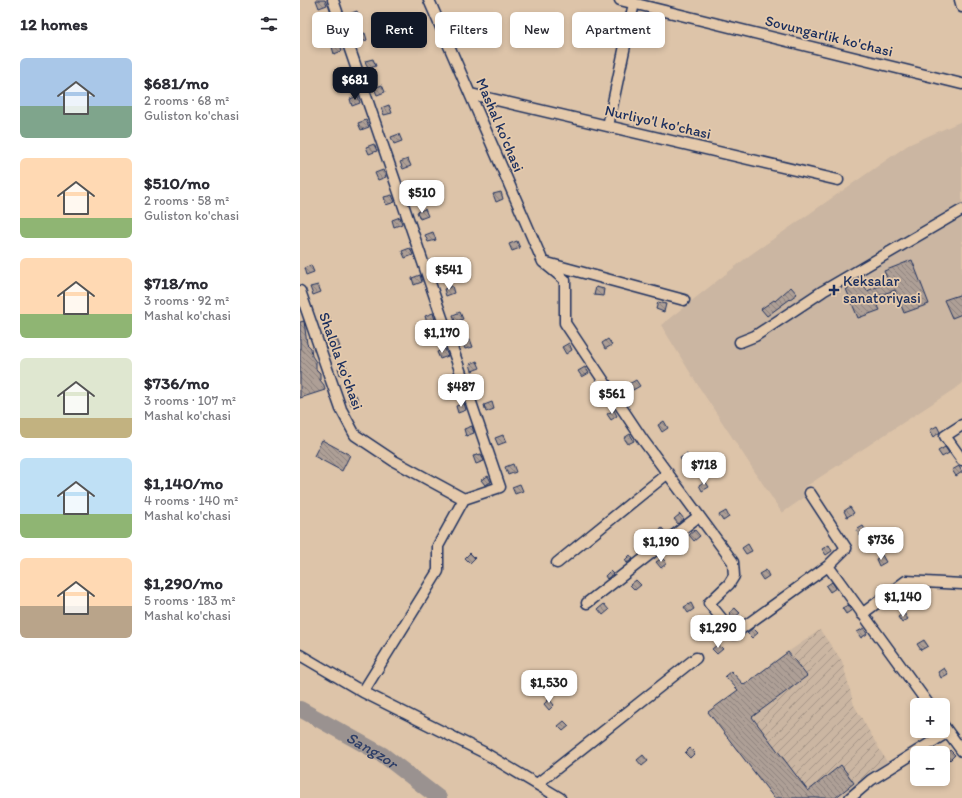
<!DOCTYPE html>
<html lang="en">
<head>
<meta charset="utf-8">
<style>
  body { margin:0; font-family:Itim,sans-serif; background:#f2f2f3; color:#2b2b33; height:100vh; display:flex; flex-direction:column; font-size:15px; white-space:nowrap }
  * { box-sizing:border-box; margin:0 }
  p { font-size:13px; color:#7c7c81 }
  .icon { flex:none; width:22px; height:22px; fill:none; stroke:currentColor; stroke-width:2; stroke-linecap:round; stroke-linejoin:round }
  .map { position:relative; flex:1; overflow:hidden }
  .sheet { display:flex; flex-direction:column; background:#fff; width:300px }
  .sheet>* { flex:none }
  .guide { position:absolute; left:12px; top:12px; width:380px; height:36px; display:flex; gap:8px }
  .tools { position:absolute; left:610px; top:698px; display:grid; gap:8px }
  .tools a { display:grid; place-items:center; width:40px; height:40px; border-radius:6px; background:#fff; box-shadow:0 2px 6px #0003; font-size:20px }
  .price { position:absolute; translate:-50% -34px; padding:0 9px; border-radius:8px; background:#fff; color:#222; font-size:13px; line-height:26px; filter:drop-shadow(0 1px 2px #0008) }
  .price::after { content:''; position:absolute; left:50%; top:24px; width:12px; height:9px; margin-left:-6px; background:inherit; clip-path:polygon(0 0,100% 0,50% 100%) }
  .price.on { background:#111827; color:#fff }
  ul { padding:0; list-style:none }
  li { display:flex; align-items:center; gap:12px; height:100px; padding:0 20px }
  li span { display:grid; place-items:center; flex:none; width:112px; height:80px; border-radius:6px; color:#555 }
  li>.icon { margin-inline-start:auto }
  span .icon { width:48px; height:48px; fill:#fffc; stroke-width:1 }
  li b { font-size:17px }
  h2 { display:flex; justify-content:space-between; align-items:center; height:48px; padding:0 20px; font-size:17px }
  .tag { padding:0 14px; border-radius:6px; background:#fff; box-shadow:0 2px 6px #0003; font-size:14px; line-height:36px }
  .tag.on { background:#111827; color:#fff }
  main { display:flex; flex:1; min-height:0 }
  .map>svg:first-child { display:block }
  .built { fill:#cbb6a2 }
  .industrial { fill:url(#industrial-furrows) }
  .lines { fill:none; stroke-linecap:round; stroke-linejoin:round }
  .river { stroke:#9a9290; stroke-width:16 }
  .building { fill:url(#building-back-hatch); stroke:#1b2f5e }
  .minor-casing { stroke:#1b2f5e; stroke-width:13 }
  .minor { stroke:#e5caac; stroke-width:10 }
  .poi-dot { fill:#1b2f5e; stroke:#e5caac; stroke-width:1.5 }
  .labels { text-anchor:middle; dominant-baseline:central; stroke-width:3.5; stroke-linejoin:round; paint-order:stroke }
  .street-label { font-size:15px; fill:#1b2f5e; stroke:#e5caac }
  .poi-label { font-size:15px; fill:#1b2f5e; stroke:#e5caac; text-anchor:start }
  .water-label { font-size:16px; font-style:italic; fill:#2e3e66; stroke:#e5caac }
</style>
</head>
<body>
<main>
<section class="sheet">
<h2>12 homes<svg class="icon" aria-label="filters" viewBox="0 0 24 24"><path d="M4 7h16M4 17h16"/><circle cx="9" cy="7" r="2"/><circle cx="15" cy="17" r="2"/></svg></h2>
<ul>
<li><span style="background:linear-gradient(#a9c7e8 60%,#7fa58c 0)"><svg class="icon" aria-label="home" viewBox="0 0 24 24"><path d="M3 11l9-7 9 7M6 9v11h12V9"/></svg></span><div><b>$681/mo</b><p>2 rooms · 68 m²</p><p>Guliston ko'chasi</p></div></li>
<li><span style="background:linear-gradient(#ffd9b3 75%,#8fb573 0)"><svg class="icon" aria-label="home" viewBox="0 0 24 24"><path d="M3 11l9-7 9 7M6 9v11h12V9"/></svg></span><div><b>$510/mo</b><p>2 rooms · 58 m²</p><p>Guliston ko'chasi</p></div></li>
<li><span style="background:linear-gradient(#ffd9b3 70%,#8fb573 0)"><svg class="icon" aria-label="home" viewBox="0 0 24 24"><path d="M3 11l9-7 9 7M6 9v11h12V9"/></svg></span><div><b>$718/mo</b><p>3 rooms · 92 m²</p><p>Mashal ko'chasi</p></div></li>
<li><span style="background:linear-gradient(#dfe7d0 75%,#c2b280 0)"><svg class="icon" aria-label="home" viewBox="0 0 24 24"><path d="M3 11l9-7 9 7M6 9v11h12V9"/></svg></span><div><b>$736/mo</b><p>3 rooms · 107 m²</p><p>Mashal ko'chasi</p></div></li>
<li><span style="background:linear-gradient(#bfe0f5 70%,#8fb573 0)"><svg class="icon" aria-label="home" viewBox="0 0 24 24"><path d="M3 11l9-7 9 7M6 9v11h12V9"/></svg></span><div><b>$1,140/mo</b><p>4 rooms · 140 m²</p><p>Mashal ko'chasi</p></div></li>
<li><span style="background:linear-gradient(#ffd9b3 60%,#b9a48a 0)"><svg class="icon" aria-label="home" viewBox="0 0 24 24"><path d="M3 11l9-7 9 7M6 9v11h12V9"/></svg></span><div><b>$1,290/mo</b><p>5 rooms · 183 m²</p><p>Mashal ko'chasi</p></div></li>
</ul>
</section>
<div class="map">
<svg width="662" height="798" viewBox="0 0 662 798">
  <defs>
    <pattern id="industrial-furrows" width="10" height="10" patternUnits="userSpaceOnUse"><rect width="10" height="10" fill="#cbb6a2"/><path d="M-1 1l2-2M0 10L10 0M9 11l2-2" fill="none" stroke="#a49487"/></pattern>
    <pattern id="building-back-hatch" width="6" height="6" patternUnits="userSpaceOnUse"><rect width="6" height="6" fill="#ae9f96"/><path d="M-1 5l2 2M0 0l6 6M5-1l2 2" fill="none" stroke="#8d827e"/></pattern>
  </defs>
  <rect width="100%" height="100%" fill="#ddc4a9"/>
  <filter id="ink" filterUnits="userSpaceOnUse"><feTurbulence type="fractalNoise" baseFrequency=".025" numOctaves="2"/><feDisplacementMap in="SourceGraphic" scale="8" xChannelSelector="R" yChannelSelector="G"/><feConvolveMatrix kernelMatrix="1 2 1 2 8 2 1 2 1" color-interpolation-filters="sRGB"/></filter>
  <g filter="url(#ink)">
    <path class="built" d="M 662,121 L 662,384 L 502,489 L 505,497 L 482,513 L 399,387 L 361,325 L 450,255 L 608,145 Z"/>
    <path class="industrial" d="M 520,630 L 542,661 L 554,705 L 587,762 L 539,798 L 474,798 L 408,712 L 488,652 Z"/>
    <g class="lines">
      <path class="river" id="s1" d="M 0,709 L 83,755 L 139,798"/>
    </g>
    <path class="building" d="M 16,0 L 25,0 L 27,5 L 19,8 Z
      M 57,11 L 60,19 L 52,21 L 49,14 Z
      M 32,22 L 35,29 L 27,32 L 24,25 Z
      M 65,33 L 67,40 L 59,43 L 56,36 Z
      M 40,44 L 42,51 L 34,54 L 32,47 Z
      M 73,59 L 76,66 L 68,69 L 65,61 Z
      M 49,70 L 51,77 L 43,80 L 41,73 Z
      M 82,85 L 85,92 L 77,95 L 74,88 Z
      M 58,96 L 60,103 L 52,106 L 50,99 Z
      M 89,105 L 92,113 L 84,115 L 81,108 Z
      M 66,120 L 69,127 L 61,130 L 58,123 Z
      M 99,134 L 102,141 L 94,144 L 91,137 Z
      M 74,144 L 77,151 L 69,154 L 66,147 Z
      M 108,159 L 111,166 L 103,169 L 100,162 Z
      M 83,170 L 86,177 L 78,180 L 75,173 Z
      M 201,192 L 203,199 L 196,202 L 193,194 Z
      M 92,195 L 95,202 L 86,205 L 84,197 Z
      M 125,209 L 128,216 L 120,219 L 117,212 Z
      M 100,217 L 102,224 L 94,227 L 92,220 Z
      M 133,232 L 136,240 L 128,242 L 125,235 Z
      M 217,241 L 220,248 L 212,251 L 209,244 Z
      M 110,248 L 113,255 L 105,258 L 102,251 Z
      M 612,260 L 629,304 L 604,313 L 595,290 L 574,297 L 580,310 L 558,318 L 546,289 L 563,282 L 567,291 L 589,282 L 584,271 Z
      M 144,264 L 146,271 L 139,273 L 136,266 Z
      M 11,265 L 14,272 L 6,275 L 4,268 Z
      M 120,275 L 122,282 L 114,285 L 112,278 Z
      M 18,285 L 21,292 L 13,295 L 10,287 Z
      M 152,286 L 154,293 L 146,296 L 144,289 Z
      M 296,287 L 304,289 L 303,296 L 294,295 Z
      M 491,287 L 497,294 L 467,316 L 461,309 L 474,300 L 475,301 Z
      M 662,294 L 662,314 L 652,318 L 644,300 Z
      M 358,302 L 366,304 L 364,312 L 356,309 Z
      M 160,312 L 163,319 L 155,322 L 153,315 Z
      M 133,313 L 135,320 L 127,323 L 125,316 Z
      M 29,315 L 31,322 L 23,325 L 21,318 Z
      M 4,321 L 7,344 L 11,348 L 12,356 L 16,362 L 16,369 L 20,373 L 20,380 L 24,385 L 25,390 L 0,398 L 0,322 Z
      M 37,339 L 40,347 L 32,349 L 29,342 Z
      M 170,339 L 173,347 L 165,349 L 162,342 Z
      M 308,339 L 312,345 L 305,349 L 302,343 Z
      M 269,343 L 272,350 L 266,354 L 262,347 Z
      M 145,349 L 148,356 L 140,359 L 137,352 Z
      M 177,361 L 180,368 L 172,371 L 170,364 Z
      M 46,365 L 48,372 L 40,375 L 38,368 Z
      M 285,367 L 289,373 L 282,377 L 278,371 Z
      M 155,376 L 157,383 L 149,386 L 146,379 Z
      M 336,380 L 340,386 L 333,390 L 329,384 Z
      M 298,387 L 302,393 L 296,397 L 292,391 Z
      M 56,395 L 59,402 L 51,405 L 48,398 Z
      M 192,402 L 194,409 L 186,412 L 184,405 Z
      M 164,403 L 166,410 L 158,413 L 156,406 Z
      M 314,410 L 317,416 L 311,420 L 307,414 Z
      M 364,421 L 368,428 L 362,432 L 358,425 Z
      M 172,426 L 174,433 L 166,436 L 164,429 Z
      M 637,426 L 640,432 L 634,437 L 630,430 Z
      M 330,434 L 334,441 L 328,444 L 324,438 Z
      M 203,435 L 206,442 L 198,445 L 195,438 Z
      M 22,440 L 50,455 L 42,471 L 14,456 Z
      M 645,447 L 649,453 L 642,457 L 638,451 Z
      M 181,454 L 184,461 L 176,464 L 173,456 Z
      M 387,454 L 391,460 L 384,464 L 380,458 Z
      M 213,464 L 216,472 L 208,475 L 205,467 Z
      M 659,466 L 662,472 L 656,476 L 652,470 Z
      M 188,476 L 191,482 L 185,485 L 181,480 Z
      M 405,481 L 409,487 L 402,491 L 399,485 Z
      M 220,484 L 223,491 L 215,494 L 212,487 Z
      M 550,507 L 554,513 L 547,517 L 544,511 Z
      M 426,511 L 429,517 L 423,521 L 419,515 Z
      M 380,514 L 384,519 L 378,524 L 374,519 Z
      M 563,526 L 567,532 L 560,536 L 556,530 Z
      M 362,528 L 366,533 L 360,538 L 356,533 Z
      M 395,530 L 400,536 L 394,541 L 389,535 Z
      M 379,542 L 384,548 L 379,553 L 374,547 Z
      M 448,544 L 452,551 L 446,554 L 442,548 Z
      M 529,545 L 532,551 L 526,555 L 522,549 Z
      M 170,553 L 175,558 L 170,563 L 165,558 Z
      M 330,555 L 333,559 L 327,563 L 325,560 Z
      M 582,555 L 586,562 L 579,566 L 576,559 Z
      M 362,558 L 367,563 L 361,568 L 356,562 Z
      M 466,570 L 469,576 L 463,580 L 459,574 Z
      M 310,571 L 313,574 L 307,579 L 305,576 Z
      M 336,580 L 341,585 L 335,590 L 330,585 Z
      M 532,582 L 536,588 L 530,592 L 526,586 Z
      M 391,603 L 394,609 L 388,613 L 384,607 Z
      M 304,604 L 309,610 L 303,615 L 298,609 Z
      M 548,605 L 552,610 L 546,614 L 542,608 Z
      M 435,608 L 440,613 L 434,618 L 429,613 Z
      M 604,613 L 608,619 L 602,623 L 598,617 Z
      M 402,622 L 407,628 L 401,633 L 396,627 Z
      M 453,628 L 458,633 L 452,638 L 447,633 Z
      M 564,628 L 567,634 L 561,638 L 557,632 Z
      M 624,640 L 628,646 L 621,650 L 617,644 Z
      M 418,644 L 423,649 L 417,654 L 412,649 Z
      M 488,652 L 507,676 L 452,717 L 508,791 L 541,765 L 554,783 L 535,798 L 474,798 L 408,712 L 438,690 L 425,676 L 431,671 L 444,685 Z
      M 644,668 L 648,674 L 641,678 L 638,672 Z
      M 249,699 L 254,705 L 249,710 L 244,704 Z
      M 264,721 L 269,726 L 263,731 L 258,726 Z
      M 390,748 L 395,753 L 390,758 L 385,753 Z
      M 650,750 L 655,755 L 650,760 L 645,755 Z
      M 343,755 L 348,761 L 342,766 L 337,760 Z"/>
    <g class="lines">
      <g class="minor-casing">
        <path id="minor" d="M 33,0 L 200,487 L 164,499 L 138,546 L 138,571 L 63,692
          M 129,0 L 243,262 L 265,280 L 265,323 L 343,440 L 433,562 L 434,576 L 429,584 L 409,603 L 434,634 L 528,566 L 629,705
          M 320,0 L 662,84
          M 660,0 L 662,7
          M 171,94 L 538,180
          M 308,126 L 334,3
          M 247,263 L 384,300
          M 0,291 L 41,409 L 55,435 L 94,461 L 164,499
          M 440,342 L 455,336 L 523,291 L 662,210
          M 662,425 L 645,436 L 662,460
          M 510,493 L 546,548 L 528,566
          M 257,563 L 368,473
          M 287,603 L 399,516
          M 562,614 L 606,581 L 662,584
          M 0,655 L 63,692 L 183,752 L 260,798
          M 643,725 L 662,751
          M 237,784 L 396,658
          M 550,798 L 571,780 L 648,732"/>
      </g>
      <use href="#minor" class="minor"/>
    </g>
  </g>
  <path class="poi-dot" d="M532 284h4v4h4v4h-4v4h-4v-4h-4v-4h4z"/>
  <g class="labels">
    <g class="street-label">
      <text transform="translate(529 36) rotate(14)">Sovungarlik ko'chasi</text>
      <text transform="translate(358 122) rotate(13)">Nurliyo'l ko'chasi</text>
      <text transform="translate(200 125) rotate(67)">Mashal ko'chasi</text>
      <text transform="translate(41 361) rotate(70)">Shalola ko'chasi</text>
    </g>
    <g class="poi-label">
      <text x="543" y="281">Keksalar<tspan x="543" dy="17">sanatoriyasi</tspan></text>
    </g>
    <g class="water-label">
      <text stroke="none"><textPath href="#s1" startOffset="83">Sangzor</textPath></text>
    </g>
  </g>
</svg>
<div class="tools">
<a>+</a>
<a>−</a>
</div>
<b class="price on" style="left:55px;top:101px">$681</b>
<b class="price" style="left:122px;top:214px">$510</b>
<b class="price" style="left:149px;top:291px">$541</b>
<b class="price" style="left:142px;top:354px">$1,170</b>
<b class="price" style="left:161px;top:408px">$487</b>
<b class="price" style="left:312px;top:415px">$561</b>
<b class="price" style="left:404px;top:486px">$718</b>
<b class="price" style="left:581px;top:561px">$736</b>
<b class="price" style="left:361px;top:563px">$1,190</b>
<b class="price" style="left:603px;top:618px">$1,140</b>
<b class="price" style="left:418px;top:649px">$1,290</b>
<b class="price" style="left:249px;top:704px">$1,530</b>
<div class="guide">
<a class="tag">Buy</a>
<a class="tag on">Rent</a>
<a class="tag">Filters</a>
<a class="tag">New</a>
<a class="tag">Apartment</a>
</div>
</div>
</main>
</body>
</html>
